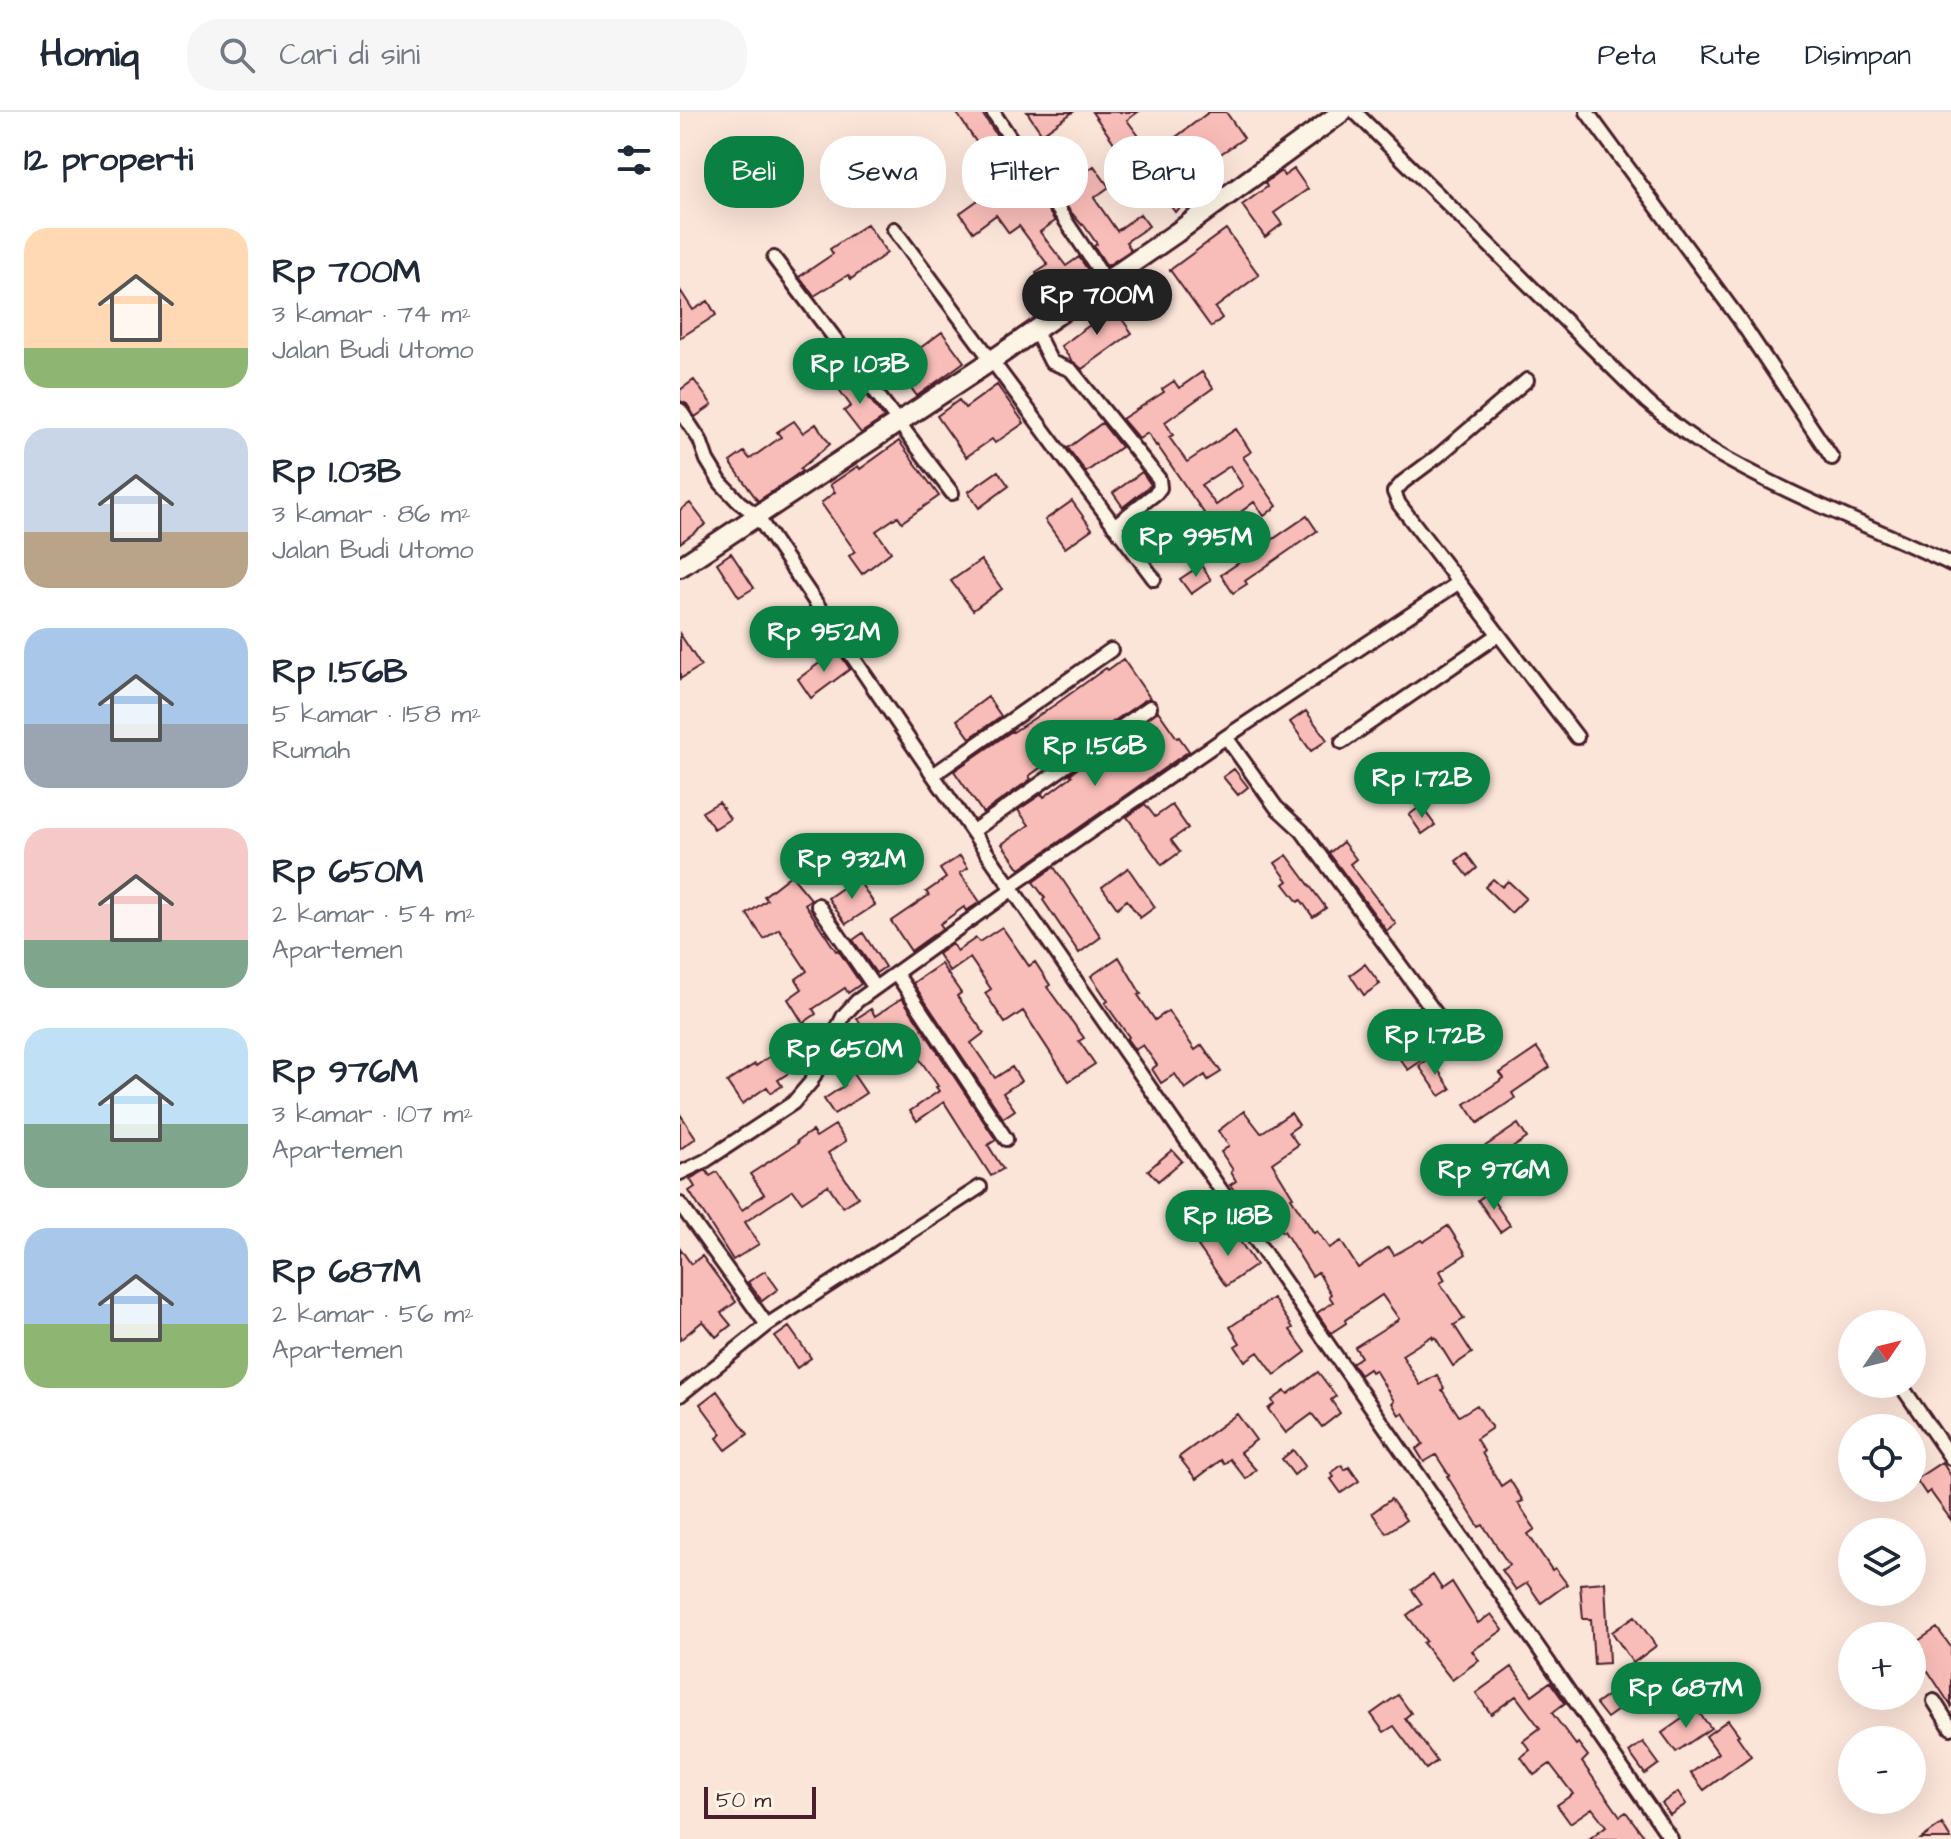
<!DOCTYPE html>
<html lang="id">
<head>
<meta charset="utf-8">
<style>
  body { margin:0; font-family:"Architects Daughter",sans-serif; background:#f6f6f7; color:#1f2937; height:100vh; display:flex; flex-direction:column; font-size:30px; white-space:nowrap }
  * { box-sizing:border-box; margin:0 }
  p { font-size:26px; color:#747a83 }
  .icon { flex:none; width:44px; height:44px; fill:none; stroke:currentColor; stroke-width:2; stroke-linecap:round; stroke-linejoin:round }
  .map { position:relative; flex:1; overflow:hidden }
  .side { display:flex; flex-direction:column; background:#fff; width:680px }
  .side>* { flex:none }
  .hud { position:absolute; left:24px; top:24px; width:760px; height:72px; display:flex; gap:16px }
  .needle { width:52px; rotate:55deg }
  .controls { position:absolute; left:1158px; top:1198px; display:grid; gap:16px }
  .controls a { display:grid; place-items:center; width:88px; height:88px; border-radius:50%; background:#fff; box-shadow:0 8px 32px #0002; font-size:40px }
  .scale { position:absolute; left:24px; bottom:20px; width:112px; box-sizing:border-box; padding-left:8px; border:4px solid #4a1f2b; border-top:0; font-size:22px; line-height:28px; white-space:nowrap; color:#4a1f2b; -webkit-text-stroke:6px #fcf5e5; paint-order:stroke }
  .price { position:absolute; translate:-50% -68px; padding:0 18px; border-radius:28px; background:#0b8043; color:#fff; font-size:26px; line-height:52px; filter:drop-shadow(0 2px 4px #0008) }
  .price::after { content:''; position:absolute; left:50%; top:48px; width:24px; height:18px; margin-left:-12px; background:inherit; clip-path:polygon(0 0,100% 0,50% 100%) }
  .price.on { background:#222; color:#fff }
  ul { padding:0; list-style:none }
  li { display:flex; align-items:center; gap:24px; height:200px; padding:0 24px }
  li span { display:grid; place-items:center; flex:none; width:224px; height:160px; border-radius:24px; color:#555 }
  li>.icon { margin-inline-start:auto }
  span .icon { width:96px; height:96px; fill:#fffc; stroke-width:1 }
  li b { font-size:34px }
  h2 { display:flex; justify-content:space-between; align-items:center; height:96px; padding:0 24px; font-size:34px }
  .chip { padding:0 28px; border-radius:32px; background:#fff; box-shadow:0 8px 32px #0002; font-size:28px; line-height:72px }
  .chip.on { background:#0b8043; color:#fff }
  header { display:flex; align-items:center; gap:48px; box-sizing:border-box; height:112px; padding:0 40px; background:#fff; border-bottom:2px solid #e0e1e3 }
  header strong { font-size:38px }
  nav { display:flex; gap:44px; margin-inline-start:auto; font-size:28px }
  .search { width:560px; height:72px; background:#f6f6f7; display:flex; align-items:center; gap:20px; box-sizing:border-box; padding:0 28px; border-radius:32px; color:#747a83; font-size:30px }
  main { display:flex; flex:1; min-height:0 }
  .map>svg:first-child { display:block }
  .building { fill:#f9bdb9; stroke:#4a1f2b; stroke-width:2; fill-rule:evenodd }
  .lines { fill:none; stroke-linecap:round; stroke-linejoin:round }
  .street-casing { stroke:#4a1f2b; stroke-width:18 }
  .secondary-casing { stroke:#4a1f2b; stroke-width:24 }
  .street { stroke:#fcf5e5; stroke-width:12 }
  .secondary { stroke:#fcf5e5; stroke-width:18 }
</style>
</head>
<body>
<header>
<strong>Homiq</strong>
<div class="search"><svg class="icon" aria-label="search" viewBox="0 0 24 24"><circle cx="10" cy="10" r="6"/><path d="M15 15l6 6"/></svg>Cari di sini</div>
<nav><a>Peta</a><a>Rute</a><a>Disimpan</a></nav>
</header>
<main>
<section class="side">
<h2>12 properti<svg class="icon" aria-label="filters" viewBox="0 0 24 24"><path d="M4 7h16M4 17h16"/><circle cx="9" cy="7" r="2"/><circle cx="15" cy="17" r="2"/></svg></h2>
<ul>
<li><span style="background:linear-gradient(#ffd9b3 75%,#8fb573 0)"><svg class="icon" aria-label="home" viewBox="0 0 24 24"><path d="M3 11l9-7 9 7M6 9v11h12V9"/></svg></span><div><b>Rp 700M</b><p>3 kamar · 74 m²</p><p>Jalan Budi Utomo</p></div></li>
<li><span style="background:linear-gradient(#c9d6e8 65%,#b9a48a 0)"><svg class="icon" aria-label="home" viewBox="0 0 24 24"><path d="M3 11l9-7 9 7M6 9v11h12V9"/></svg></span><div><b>Rp 1.03B</b><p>3 kamar · 86 m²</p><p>Jalan Budi Utomo</p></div></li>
<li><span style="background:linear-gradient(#a9c7e8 60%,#9aa5b1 0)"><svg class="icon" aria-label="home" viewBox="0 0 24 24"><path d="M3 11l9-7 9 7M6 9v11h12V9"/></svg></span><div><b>Rp 1.56B</b><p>5 kamar · 158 m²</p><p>Rumah</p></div></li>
<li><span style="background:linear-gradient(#f6c9c9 70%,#7fa58c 0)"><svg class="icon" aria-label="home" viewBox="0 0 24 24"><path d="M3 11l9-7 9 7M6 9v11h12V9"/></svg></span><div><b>Rp 650M</b><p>2 kamar · 54 m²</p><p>Apartemen</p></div></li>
<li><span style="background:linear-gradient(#bfe0f5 60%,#7fa58c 0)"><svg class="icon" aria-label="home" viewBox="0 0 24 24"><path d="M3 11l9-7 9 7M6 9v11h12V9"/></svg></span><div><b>Rp 976M</b><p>3 kamar · 107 m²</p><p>Apartemen</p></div></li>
<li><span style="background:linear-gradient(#a9c7e8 60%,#8fb573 0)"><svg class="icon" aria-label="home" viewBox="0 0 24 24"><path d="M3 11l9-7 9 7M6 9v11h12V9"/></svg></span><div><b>Rp 687M</b><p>2 kamar · 56 m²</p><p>Apartemen</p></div></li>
</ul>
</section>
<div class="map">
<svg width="1271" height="1727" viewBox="0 0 1271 1727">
  <rect width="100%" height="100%" fill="#fbe4d8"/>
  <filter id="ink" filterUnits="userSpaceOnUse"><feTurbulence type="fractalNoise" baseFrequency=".0125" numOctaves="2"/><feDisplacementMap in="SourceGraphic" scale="16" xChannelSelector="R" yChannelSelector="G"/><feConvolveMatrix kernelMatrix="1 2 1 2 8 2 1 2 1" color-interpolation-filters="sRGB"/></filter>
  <g filter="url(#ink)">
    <path class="building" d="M 276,0 L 301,0 L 375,109 L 360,120 L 386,154 L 399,145 L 412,164 L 375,189 L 356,161 L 368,153 L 339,114 L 329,121 L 316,103 L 293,120 L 280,101 L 323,70 Z
      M 347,0 L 393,0 L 362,22 Z
      M 412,0 L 458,0 L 447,8 L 467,35 L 474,29 L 480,37 L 529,0 L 546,0 L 564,26 L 523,54 L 534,69 L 495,100 L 442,27 L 435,32 Z
      M 368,20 L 400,64 L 414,54 L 429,75 L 414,86 L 437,119 L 460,102 L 469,114 L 446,130 L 451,138 L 427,154 L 414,134 L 417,132 L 403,112 L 402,113 L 390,99 L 347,35 Z
      M 614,57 L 628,77 L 594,101 L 602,112 L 585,125 L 562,93 L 587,75 L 585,71 L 601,59 L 604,64 Z
      M 187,112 L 207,141 L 171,167 L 168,163 L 134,184 L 119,165 L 153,142 L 150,137 Z
      M 546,117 L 579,163 L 535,196 L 542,206 L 531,215 L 490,158 Z
      M 0,178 L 13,198 L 28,189 L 36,203 L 0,226 Z
      M 428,188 L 452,221 L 402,257 L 391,248 L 381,234 L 421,205 L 415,197 Z
      M 262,220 L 284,250 L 237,284 L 209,246 L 225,234 L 232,242 Z
      M 522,260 L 533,276 L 485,310 L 493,323 L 489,325 L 507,350 L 556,317 L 571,340 L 563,345 L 597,394 L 584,404 L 574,390 L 549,409 L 557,421 L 544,430 L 477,333 L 476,334 L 468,321 L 459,327 L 442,307 L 484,280 L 482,277 L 494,269 L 499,276 ZM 550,354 L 563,374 L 536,393 L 521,373 Z
      M 173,265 L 204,306 L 181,321 L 164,299 L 171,294 L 158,276 Z
      M 14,268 L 32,293 L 15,305 L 7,292 L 0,289 L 0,278 Z
      M 317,273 L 344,311 L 315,331 L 312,327 L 286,345 L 257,304 L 279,288 L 285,296 Z
      M 114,309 L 123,321 L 136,312 L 150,332 L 120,357 L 122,359 L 78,389 L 50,350 L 64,340 L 70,347 L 101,325 L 97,320 Z
      M 422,311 L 441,335 L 406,360 L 388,336 Z
      M 219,329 L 259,384 L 222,410 L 218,404 L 196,419 L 211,440 L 182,462 L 169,444 L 175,439 L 141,391 L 155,380 L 150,373 L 178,354 L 180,357 Z
      M 318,359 L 329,374 L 299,396 L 288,380 Z
      M 462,360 L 471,373 L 443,395 L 433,381 Z
      M 392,389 L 412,417 L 385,436 L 365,408 Z
      M 10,391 L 26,412 L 0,431 L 0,398 Z
      M 627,404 L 637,419 L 565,469 L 567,472 L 553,481 L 541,463 Z
      M 51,441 L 74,476 L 59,485 L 37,451 Z
      M 301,448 L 322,477 L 293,498 L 271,469 Z
      M 521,453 L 531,468 L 511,482 L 500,467 Z
      M 0,522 L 21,554 L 0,567 Z
      M 157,538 L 170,557 L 131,586 L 118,567 Z
      M 443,547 L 470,586 L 465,588 L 379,647 L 377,644 L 349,664 L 351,667 L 303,701 L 274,659 L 332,619 L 333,620 L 376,592 L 426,556 L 428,558 Z
      M 308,585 L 321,604 L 290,626 L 277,608 Z
      M 478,599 L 497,626 L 499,625 L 509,639 L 340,757 L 322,732 L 349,713 L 338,698 L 362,682 L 364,685 L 392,664 L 390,662 Z
      M 626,599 L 647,628 L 631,639 L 610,610 Z
      M 554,657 L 568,675 L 558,683 L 543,665 Z
      M 39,690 L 50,707 L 34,717 L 22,700 Z
      M 465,692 L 475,705 L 492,693 L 508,716 L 491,728 L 500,740 L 482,753 L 447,705 Z
      M 741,694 L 755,713 L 742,722 L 729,703 Z
      M 663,730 L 676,747 L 670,752 L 716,812 L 707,819 L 649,741 Z
      M 786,741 L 797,756 L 788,764 L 776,749 Z
      M 607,743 L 646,796 L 633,805 L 621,788 L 618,790 L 604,772 L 608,769 L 595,751 Z
      M 280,744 L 288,756 L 280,761 L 300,790 L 286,799 L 284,795 L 260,812 L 263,816 L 231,839 L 211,809 L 249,783 L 246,780 L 266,766 L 260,757 Z
      M 374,755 L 421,825 L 399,841 L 363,788 L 365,786 L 353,770 Z
      M 448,756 L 475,795 L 460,806 L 447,788 L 437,796 L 422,775 Z
      M 111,763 L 131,787 L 125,792 L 156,839 L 158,838 L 181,872 L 168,881 L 165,876 L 133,897 L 136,902 L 123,911 L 108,887 L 122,877 L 116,867 L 127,859 L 99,817 L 84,827 L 67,802 L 87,788 L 84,784 Z
      M 177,766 L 195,793 L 166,812 L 148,786 Z
      M 813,767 L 822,775 L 828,769 L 846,786 L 831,801 L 805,775 Z
      M 322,815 L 349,854 L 355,850 L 370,873 L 367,875 L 404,926 L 399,929 L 415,952 L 389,969 L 343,899 L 325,911 L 305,881 L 311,877 L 290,846 L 270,860 L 258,842 L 272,832 L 277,839 L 296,826 L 299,830 Z
      M 183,821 L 205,855 L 196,861 L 173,828 Z
      M 439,845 L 461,882 L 458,883 L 475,908 L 488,899 L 515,938 L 522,933 L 541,960 L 528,968 L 525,963 L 505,977 L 495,962 L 481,971 L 472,957 L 477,953 L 463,933 L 455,938 L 447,927 L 449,925 L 425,891 L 428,889 L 411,864 Z
      M 261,852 L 281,881 L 277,884 L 304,921 L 291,931 L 315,966 L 332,955 L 341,969 L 323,981 L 335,998 L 323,1006 L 233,871 Z
      M 685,852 L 700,872 L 684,883 L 670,863 Z
      M 222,886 L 316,1028 L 308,1033 L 323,1057 L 311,1064 L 264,990 L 237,1009 L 230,999 L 259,979 L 256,975 L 258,974 L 225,926 L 222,924 L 192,944 L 179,925 L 186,920 L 177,906 L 191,897 L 195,904 Z
      M 125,920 L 137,938 L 134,944 L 98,968 L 102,974 L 91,981 L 87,975 L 62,992 L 47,970 L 75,952 L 76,954 Z
      M 723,923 L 741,949 L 728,958 L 709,933 Z
      M 857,936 L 870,955 L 832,981 L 835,986 L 798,1011 L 785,992 L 824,966 L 820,961 Z
      M 750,946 L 771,977 L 760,984 L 739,954 Z
      M 167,953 L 186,981 L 154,1002 L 144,987 L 165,973 L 157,960 Z
      M 564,999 L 581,1021 L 611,1001 L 619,1013 L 609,1020 L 618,1033 L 592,1051 L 613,1085 L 611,1086 L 634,1121 L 637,1119 L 649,1136 L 661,1129 L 678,1156 L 709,1135 L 714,1143 L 741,1128 L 743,1130 L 768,1114 L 786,1142 L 760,1159 L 765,1168 L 760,1171 L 784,1207 L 774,1213 L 792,1241 L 773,1254 L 755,1225 L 753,1227 L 752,1224 L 722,1243 L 740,1273 L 757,1263 L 764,1276 L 762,1278 L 779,1304 L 797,1293 L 812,1316 L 796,1327 L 804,1339 L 802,1341 L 821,1374 L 830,1368 L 843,1389 L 838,1391 L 855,1417 L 848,1422 L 872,1458 L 875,1456 L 887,1472 L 861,1491 L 847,1471 L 836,1478 L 822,1458 L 829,1453 L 803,1413 L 799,1415 L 767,1364 L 769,1363 L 756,1343 L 744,1350 L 736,1337 L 743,1332 L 723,1301 L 719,1303 L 712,1291 L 714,1289 L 695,1258 L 691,1260 L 689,1257 L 680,1263 L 672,1251 L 681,1245 L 675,1235 L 719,1207 L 702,1183 L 665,1208 L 666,1211 L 651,1221 L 637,1201 L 653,1190 L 649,1184 L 651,1182 L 638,1160 L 632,1164 L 604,1119 L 602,1120 L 584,1095 L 579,1098 L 566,1078 L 558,1083 L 550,1073 L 556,1069 L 551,1060 L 553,1058 L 541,1040 L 549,1034 L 538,1019 Z
      M 0,1002 L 16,1026 L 0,1037 Z
      M 838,1012 L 847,1026 L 810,1051 L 801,1037 Z
      M 155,1013 L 166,1029 L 148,1041 L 178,1085 L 163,1095 L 148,1073 L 122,1090 L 113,1078 L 65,1110 L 79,1132 L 53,1148 L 9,1079 L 15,1075 L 10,1067 L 26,1058 L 30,1064 L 37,1060 L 62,1098 L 84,1082 L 70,1062 L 118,1031 L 117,1029 L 132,1019 L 136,1025 Z
      M 492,1038 L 502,1049 L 478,1069 L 468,1058 Z
      M 808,1081 L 830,1113 L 820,1120 L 798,1088 Z
      M 518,1085 L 528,1100 L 504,1115 L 494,1100 Z
      M 555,1122 L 576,1153 L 546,1174 L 518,1134 L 532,1125 L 538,1134 Z
      M 0,1136 L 11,1152 L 22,1144 L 56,1190 L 41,1201 L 51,1213 L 36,1225 L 23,1209 L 0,1228 Z
      M 85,1159 L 98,1177 L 82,1189 L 68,1170 Z
      M 593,1186 L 613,1216 L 610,1218 L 626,1240 L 595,1263 L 578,1240 L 565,1249 L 555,1234 L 560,1231 L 550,1215 Z
      M 109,1215 L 131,1246 L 117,1256 L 95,1225 Z
      M 638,1260 L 656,1284 L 651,1288 L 660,1301 L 642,1315 L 632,1302 L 606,1321 L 588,1297 L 594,1292 L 592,1288 L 605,1279 L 608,1282 Z
      M 37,1279 L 68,1322 L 46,1338 L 37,1326 L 42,1322 L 20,1292 Z
      M 557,1302 L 576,1328 L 560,1340 L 576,1358 L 566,1367 L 550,1347 L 544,1352 L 541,1348 L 516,1367 L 499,1345 Z
      M 613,1338 L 625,1354 L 614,1363 L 602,1347 Z
      M 1262,1350 L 1271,1364 L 1271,1408 L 1250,1379 L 1246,1382 L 1236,1367 Z
      M 662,1353 L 665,1358 L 669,1355 L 679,1369 L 661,1381 L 651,1367 L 654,1365 L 651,1361 Z
      M 711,1387 L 726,1408 L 706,1421 L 692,1401 Z
      M 753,1463 L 762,1477 L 772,1470 L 798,1511 L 811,1502 L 823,1518 L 792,1539 L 799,1548 L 772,1568 L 743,1531 L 746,1529 L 727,1503 L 742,1492 L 732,1478 Z
      M 925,1470 L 929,1551 L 914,1552 L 911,1507 L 903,1507 L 900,1472 Z
      M 955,1504 L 976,1534 L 953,1551 L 932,1520 Z
      M 1257,1516 L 1271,1535 L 1271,1594 L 1248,1559 L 1232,1567 L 1232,1533 Z
      M 832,1555 L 852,1583 L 870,1570 L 885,1591 L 872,1601 L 896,1633 L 898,1631 L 908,1644 L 902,1650 L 940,1704 L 946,1700 L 966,1727 L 909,1727 L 926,1714 L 912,1696 L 890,1711 L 877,1693 L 893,1682 L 870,1652 L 854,1663 L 841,1645 L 850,1638 L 843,1629 L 860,1616 L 836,1584 L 811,1602 L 796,1581 Z
      M 941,1574 L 952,1588 L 927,1606 L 916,1592 Z
      M 718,1583 L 731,1601 L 725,1606 L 757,1649 L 746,1657 L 714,1614 L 704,1620 L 691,1602 Z
      M 1016,1597 L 1031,1616 L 996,1640 L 982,1621 Z
      M 1048,1608 L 1059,1623 L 1057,1624 L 1071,1644 L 1024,1678 L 1011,1661 L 1038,1641 L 1026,1624 Z
      M 963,1630 L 979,1652 L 965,1662 L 949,1640 Z
      M 998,1680 L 1006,1692 L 990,1703 L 982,1691 Z
      M 1262,1712 L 1271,1727 L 1241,1727 Z"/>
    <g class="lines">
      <g class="street-casing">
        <path id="street" d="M 313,0 L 426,169
          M 675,0 L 967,290 C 987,307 1008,324 1031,338 C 1107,383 1191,414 1271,452
          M 907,0 L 1059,207 L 1152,346
          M 214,117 L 474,467
          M 94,146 L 272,381
          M 355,218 L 371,250 L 391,258 L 479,367 L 480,376 L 476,381 L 434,414
          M 847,268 L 758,344 L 723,370 L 714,380 L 719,392 L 897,625
          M 0,298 L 20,328 L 27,348 L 41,371 L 59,390 L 78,404
          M 77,404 L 253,663 L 991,1727
          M 546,625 L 596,695 L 622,719 L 770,921
          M 662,630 L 818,523
          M 253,663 L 431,538
          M 293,719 L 470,595
          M 331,774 L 546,625 L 778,471
          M 138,793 L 195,876
          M 216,861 L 326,1027
          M 0,1061 L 25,1049 L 113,991 L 131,970 L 164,903 L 177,889 L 333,777
          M 0,1092 L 87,1213
          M 1220,1272 L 1271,1346
          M 0,1283 L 87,1213 L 300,1075
          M 1254,1589 L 1271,1616"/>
      </g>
      <g class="secondary-casing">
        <path id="secondary" d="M 0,455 L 311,249 L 496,121 L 662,0"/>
      </g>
      <use href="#street" class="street"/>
      <use href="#secondary" class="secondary"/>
    </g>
  </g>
</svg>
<div class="controls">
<a><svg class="needle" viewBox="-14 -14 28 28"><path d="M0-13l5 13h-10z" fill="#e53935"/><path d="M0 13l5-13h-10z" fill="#747a83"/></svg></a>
<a><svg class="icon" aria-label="locate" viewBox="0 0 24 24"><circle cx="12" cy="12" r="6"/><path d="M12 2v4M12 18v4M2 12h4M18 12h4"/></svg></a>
<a><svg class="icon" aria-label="layers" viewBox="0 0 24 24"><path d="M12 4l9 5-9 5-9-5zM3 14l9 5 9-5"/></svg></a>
<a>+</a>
<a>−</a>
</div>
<div class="scale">50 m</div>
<b class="price on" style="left:417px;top:225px">Rp 700M</b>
<b class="price" style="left:180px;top:294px">Rp 1.03B</b>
<b class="price" style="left:516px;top:467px">Rp 995M</b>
<b class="price" style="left:144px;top:562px">Rp 952M</b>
<b class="price" style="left:415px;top:676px">Rp 1.56B</b>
<b class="price" style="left:742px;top:708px">Rp 1.72B</b>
<b class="price" style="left:172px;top:789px">Rp 932M</b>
<b class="price" style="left:755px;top:965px">Rp 1.72B</b>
<b class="price" style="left:165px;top:979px">Rp 650M</b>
<b class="price" style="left:814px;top:1100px">Rp 976M</b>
<b class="price" style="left:548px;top:1146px">Rp 1.18B</b>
<b class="price" style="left:1006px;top:1618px">Rp 687M</b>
<div class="hud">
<a class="chip on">Beli</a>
<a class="chip">Sewa</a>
<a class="chip">Filter</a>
<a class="chip">Baru</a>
</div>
</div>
</main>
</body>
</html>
